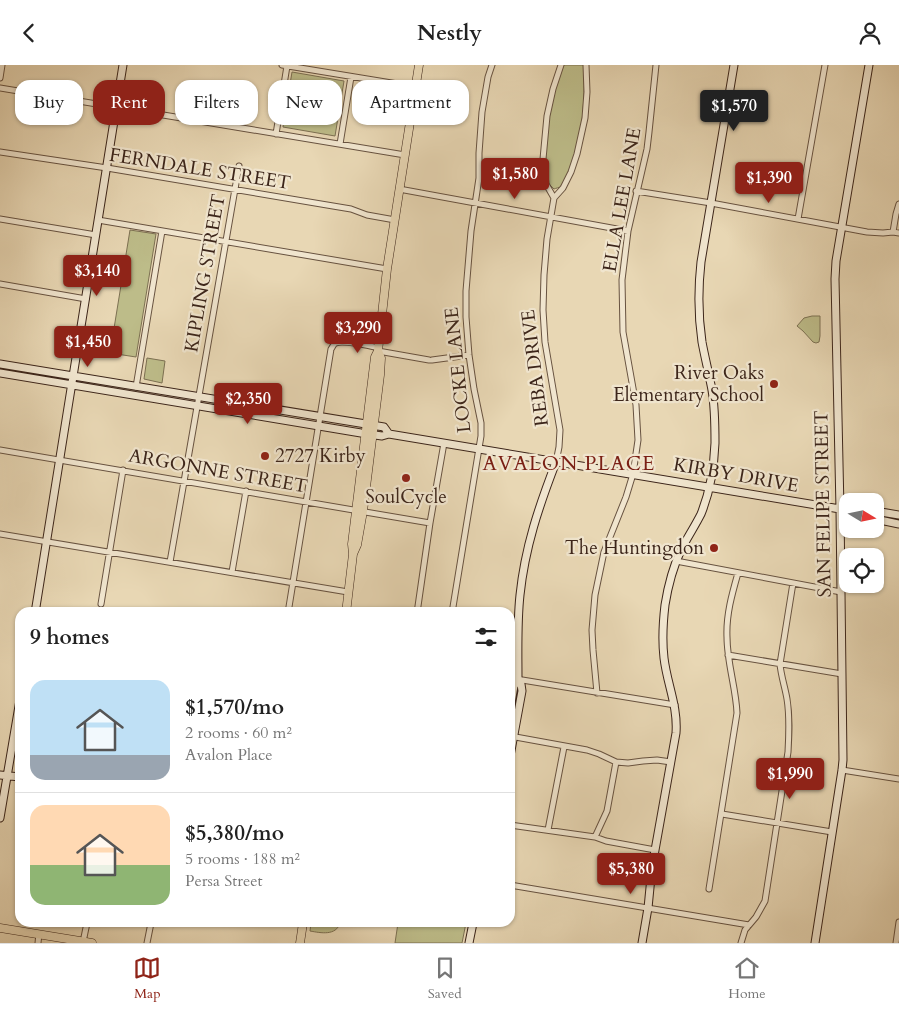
<!DOCTYPE html>
<html lang="en">
<head>
<meta charset="utf-8">
<style>
  body { margin:0; font-family:Cardo,serif; background:#f6f6f6; color:#222; height:100vh; display:flex; flex-direction:column; font-size:19px; white-space:nowrap }
  * { box-sizing:border-box; margin:0 }
  p { font-size:16px; color:#767676 }
  .icon { flex:none; width:28px; height:28px; fill:none; stroke:currentColor; stroke-width:2; stroke-linecap:round; stroke-linejoin:round }
  .map { position:relative; flex:1; overflow:hidden }
  .sheet { position:absolute; left:15px; top:542px; width:500px; height:320px; display:flex; flex-direction:column; background:#fff; border-radius:15px; box-shadow:0 1px 4px #0004 }
  .sheet>* { flex:none }
  .top-card { position:absolute; left:15px; top:15px; width:500px; height:45px; display:flex; gap:10px }
  .needle { width:32px; rotate:100deg }
  .controls { position:absolute; left:839px; top:428px; display:grid; gap:10px }
  .controls a { display:grid; place-items:center; width:45px; height:45px; border-radius:10px; background:#fff; box-shadow:0 1px 4px #0004; font-size:25px }
  .price { position:absolute; translate:-50% -42px; padding:0 11px; border-radius:5px; background:#8f2418; color:#fff; font-size:16px; line-height:32px; filter:drop-shadow(0 1px 2px #0008) }
  .price::after { content:''; position:absolute; left:50%; top:30px; width:15px; height:11px; margin-left:-8px; background:inherit; clip-path:polygon(0 0,100% 0,50% 100%) }
  .price.active { background:#222; color:#fff }
  ul { padding:0; list-style:none }
  li { display:flex; align-items:center; gap:15px; height:125px; padding:0 15px }
  li+li { border-top:1px solid #e0e0e0 }
  li span { display:grid; place-items:center; flex:none; width:140px; height:100px; border-radius:15px; color:#555 }
  li>.icon { margin-inline-start:auto }
  span .icon { width:60px; height:60px; fill:#fffc; stroke-width:1 }
  li b { font-size:21px }
  h2 { display:flex; justify-content:space-between; align-items:center; height:60px; padding:0 15px; font-size:21px }
  .chip { padding:0 18px; border-radius:15px; background:#fff; box-shadow:0 1px 4px #0004; font-size:18px; line-height:45px }
  .chip.active { background:#8f2418; color:#fff }
  header { display:flex; justify-content:space-between; align-items:center; height:65px; padding:0 15px; background:#fff; font-size:22px; font-weight:700 }
  .tabs { display:flex; justify-content:space-around; align-items:center; height:70px; border-top:1px solid #e0e0e0; background:#fff; font-size:14px; color:#767676 }
  .tabs a { display:grid; justify-items:center; gap:2px }
  .tabs .active { color:#8f2418 }
  .map>svg:first-child { display:block }
  .green { fill:#bdbc89; stroke:#7c7052 }
  .lines { fill:none; stroke-linecap:round; stroke-linejoin:round }
  .street-casing { stroke:#675240; stroke-width:7 }
  .secondary-casing { stroke:#3c251a; stroke-width:9 }
  .primary-casing { stroke:#3c251a; stroke-width:9 }
  .street { stroke:#f0e5ce; stroke-width:5 }
  .secondary { stroke:#f0e5ce; stroke-width:7 }
  .primary { stroke:#e8d7b4; stroke-width:8 }
  .poi-dot { fill:#8f2418; stroke:#f0e5ce; stroke-width:2 }
  .labels { text-anchor:middle; dominant-baseline:central; stroke-width:4.5; stroke-linejoin:round; paint-order:stroke }
  .street-label { font-size:19px; fill:#3c251a; stroke:#f0e5ce }
  .poi-label { font-size:19px; fill:#3c251a; stroke:#f0e5ce; text-anchor:end }
  .neighbourhood-label { font-size:20px; letter-spacing:1px; fill:#7a1f14; stroke:#f0e5ce }
</style>
</head>
<body>
<header><svg class="icon" aria-label="back" viewBox="0 0 24 24"><path d="M15 5l-7 7 7 7"/></svg>Nestly<svg class="icon" aria-label="person" viewBox="0 0 24 24"><circle cx="12" cy="8" r="4"/><path d="M4 21q1-7 8-7t8 7"/></svg></header>
<div class="map">
<svg width="899" height="878" viewBox="0 0 899 878">
  <rect width="100%" height="100%" fill="#e8d7b4"/>
  <filter id="stains"><feTurbulence type="fractalNoise" baseFrequency=".004" numOctaves="4"/><feColorMatrix values="0 0 0 0 .2 0 0 0 0 .09 0 0 0 0 .02 0 0 0 .5 -.17"/></filter>
  <radialGradient id="worn" r=".72"><stop offset=".6" stop-color="#630" stop-opacity="0"/><stop offset="1" stop-color="#630" stop-opacity=".3"/></radialGradient>
  <path class="green" d="M 563,0 L 584,0 C 585,35 583,79 567,111 C 565,113 563,119 561,121 C 559,123 556,123 554,124 L 548,118 L 545,94 L 549,51 L 555,25 Z
    M 292,7 L 344,16 L 335,71 L 283,62 Z
    M 130,165 L 156,169 L 136,292 L 110,288 Z
    M 812,251 L 820,251 L 820,271 L 819,277 L 816,278 L 813,277 L 803,266 L 797,261 L 804,253 Z
    M 147,293 L 165,296 L 162,318 L 144,314 Z
    M 311,858 L 340,858 C 336,871 321,868 310,866 Z
    M 398,858 L 466,858 L 462,878 L 395,878 Z"/>
  <g class="lines">
    <g class="street-casing">
      <path id="street" d="M 282,0 L 416,22
        M 0,13 L 2,0
        M 0,23 L 405,90
        M 276,69 L 287,1
        M 340,79 L 351,12
        M 0,87 L 107,103 L 333,141 L 351,144 L 367,150 L 395,155
        M 399,124 L 628,166
        M 636,126 L 711,138 L 867,167 L 883,168 L 893,167 L 899,168
        M 554,133 L 546,119 L 543,94 L 547,51 L 553,24 L 561,0
        M 0,154 L 96,170
        M 798,154 L 825,0
        M 98,155 L 387,204
        M 893,167 L 896,149 L 899,139
        M 0,219 L 86,234
        M 378,286 L 429,295
        M 432,295 L 469,290
        M 136,322 L 162,166
        M 0,385 L 430,458
        M 556,397 L 559,382 L 560,365 L 545,277 L 543,245 L 544,210 L 547,174 L 554,133 L 563,123 L 571,107 L 577,89 L 585,53 L 587,27 L 586,0
        M 0,469 L 348,527
        M 676,496 L 841,527
        M 170,497 L 239,101
        M 232,507 L 246,426
        M 101,539 L 123,405
        M 288,548 L 331,284 C 333,282 333,279 336,278 C 343,275 371,281 379,283
        M 417,548 L 430,458 L 444,378
        M 452,548 L 481,371 L 481,358 L 474,324 L 469,290 L 466,252 L 466,226 L 471,166 L 479,113 L 479,88 L 482,47 L 488,12 L 492,0
        M 728,590 L 842,609
        M 510,613 L 675,640
        M 597,628 L 593,585 L 592,565 L 595,530 L 604,487 L 626,432 L 633,409 L 638,375 L 636,340 L 623,267 L 622,215 L 628,166 L 647,84 L 649,67 L 656,0
        M 510,671 L 587,685 L 599,689 L 616,697 L 628,698 L 643,696 L 657,695 L 671,697
        M 842,705 L 899,714
        M 722,749 L 832,767
        M 510,760 L 595,772 L 606,776 L 655,785
        M 548,765 L 564,682
        M 595,772 L 607,746 L 616,697
        M 510,820 L 749,860
        M 709,824 L 737,648 C 736,623 727,598 727,572 C 726,550 732,529 738,508
        M 83,877 L 87,858
        M 38,878 L 39,869
        M 147,878 L 151,858
        M 741,878 L 745,865 L 756,852 L 765,836 L 788,687 C 789,669 790,652 787,634 C 785,622 781,611 780,599 L 793,518
        M 896,878 L 899,857"/>
    </g>
    <g class="secondary-casing">
      <path id="secondary" d="M 0,299 L 384,362 L 389,369
        M 0,308 L 361,368 L 382,371 L 389,369 L 840,444 L 848,442
        M 875,446 L 899,450
        M 875,454 L 899,459
        M 35,548 L 123,0
        M 510,644 L 514,621 L 518,614 C 518,586 517,558 520,530 C 525,482 539,441 556,397
        M 510,691 L 522,626 L 521,619 L 518,614
        M 0,710 L 20,712
        M 0,753 L 20,635
        M 469,878 L 473,858
        M 642,878 L 648,843 L 652,802 L 676,668 C 678,641 667,619 664,593 C 662,576 663,557 665,540 C 668,521 673,502 681,485 C 687,473 695,461 701,449 C 710,427 714,402 715,378 C 715,361 715,343 712,325 C 709,309 705,293 702,277 C 698,250 698,224 701,197 L 734,0
        M 815,878 L 842,705 L 843,695 L 840,444 L 835,214 L 836,196 L 869,0"/>
    </g>
    <g class="primary-casing">
      <path id="primary" d="M 353,489 L 352,479 L 375,292 L 378,286 L 387,204 L 419,0
        M 346,548 L 353,489 L 357,480 L 363,446 L 380,310 L 381,293 L 378,286
        M 0,863 L 92,878
        M 300,878 L 303,858"/>
    </g>
    <use href="#street" class="street"/>
    <use href="#secondary" class="secondary"/>
    <use href="#primary" class="primary"/>
  </g>
  <g class="poi-dot">
    <circle cx="774" cy="319" r="5"/>
    <circle cx="265" cy="391" r="5"/>
    <circle cx="406" cy="413" r="5"/>
    <circle cx="714" cy="483" r="5"/>
  </g>
  <g class="labels">
    <g class="street-label">
      <text transform="translate(200 104) rotate(9)">FERNDALE STREET</text>
      <text transform="translate(622 135) rotate(-80)">ELLA LEE LANE</text>
      <text transform="translate(205 208) rotate(-80)">KIPLING STREET</text>
      <text transform="translate(535 303) rotate(-97)">REBA DRIVE</text>
      <text transform="translate(458 305) rotate(-96)">LOCKE LANE</text>
      <text transform="translate(218 406) rotate(10)">ARGONNE STREET</text>
      <text transform="translate(736 410) rotate(10)">KIRBY DRIVE</text>
      <text transform="translate(823 439) rotate(-91)">SAN FELIPE STREET</text>
    </g>
    <g class="poi-label">
      <text x="764" y="308">River Oaks<tspan x="764" dy="22">Elementary School</tspan></text>
      <text x="275" y="391" text-anchor="start">2727 Kirby</text>
      <text x="406" y="432" text-anchor="middle">SoulCycle</text>
      <text x="704" y="483">The Huntingdon</text>
    </g>
    <g class="neighbourhood-label">
      <text x="569" y="398">AVALON PLACE</text>
    </g>
  </g>
  <rect width="100%" height="100%" filter="url(#stains)"/>
  <rect width="100%" height="100%" fill="url(#worn)"/>
</svg>
<div class="controls">
<a><svg class="needle" viewBox="-14 -14 28 28"><path d="M0-13l5 13h-10z" fill="#e53935"/><path d="M0 13l5-13h-10z" fill="#767676"/></svg></a>
<a><svg class="icon" aria-label="locate" viewBox="0 0 24 24"><circle cx="12" cy="12" r="6"/><path d="M12 2v4M12 18v4M2 12h4M18 12h4"/></svg></a>
</div>
<b class="price active" style="left:734px;top:67px">$1,570</b>
<b class="price" style="left:515px;top:135px">$1,580</b>
<b class="price" style="left:769px;top:139px">$1,390</b>
<b class="price" style="left:97px;top:232px">$3,140</b>
<b class="price" style="left:358px;top:289px">$3,290</b>
<b class="price" style="left:88px;top:303px">$1,450</b>
<b class="price" style="left:248px;top:360px">$2,350</b>
<b class="price" style="left:790px;top:735px">$1,990</b>
<b class="price" style="left:631px;top:830px">$5,380</b>
<div class="top-card">
<a class="chip">Buy</a>
<a class="chip active">Rent</a>
<a class="chip">Filters</a>
<a class="chip">New</a>
<a class="chip">Apartment</a>
</div>
<section class="sheet">
<h2>9 homes<svg class="icon" aria-label="filters" viewBox="0 0 24 24"><path d="M4 7h16M4 17h16"/><circle cx="9" cy="7" r="2"/><circle cx="15" cy="17" r="2"/></svg></h2>
<ul>
<li><span style="background:linear-gradient(#bfe0f5 75%,#9aa5b1 0)"><svg class="icon" aria-label="home" viewBox="0 0 24 24"><path d="M3 11l9-7 9 7M6 9v11h12V9"/></svg></span><div><b>$1,570/mo</b><p>2 rooms · 60 m²</p><p>Avalon Place</p></div></li>
<li><span style="background:linear-gradient(#ffd9b3 60%,#8fb573 0)"><svg class="icon" aria-label="home" viewBox="0 0 24 24"><path d="M3 11l9-7 9 7M6 9v11h12V9"/></svg></span><div><b>$5,380/mo</b><p>5 rooms · 188 m²</p><p>Persa Street</p></div></li>
</ul>
</section>
</div>
<nav class="tabs">
<a class="active"><svg class="icon" aria-label="map" viewBox="0 0 24 24"><path d="M3 6l6-2 6 2 6-2v14l-6 2-6-2-6 2zM9 4v14M15 6v14"/></svg>Map</a>
<a><svg class="icon" aria-label="saved" viewBox="0 0 24 24"><path d="M7 4h10v16l-5-4-5 4z"/></svg>Saved</a>
<a><svg class="icon" aria-label="home" viewBox="0 0 24 24"><path d="M3 11l9-7 9 7M6 9v11h12V9"/></svg>Home</a>
</nav>
</body>
</html>
